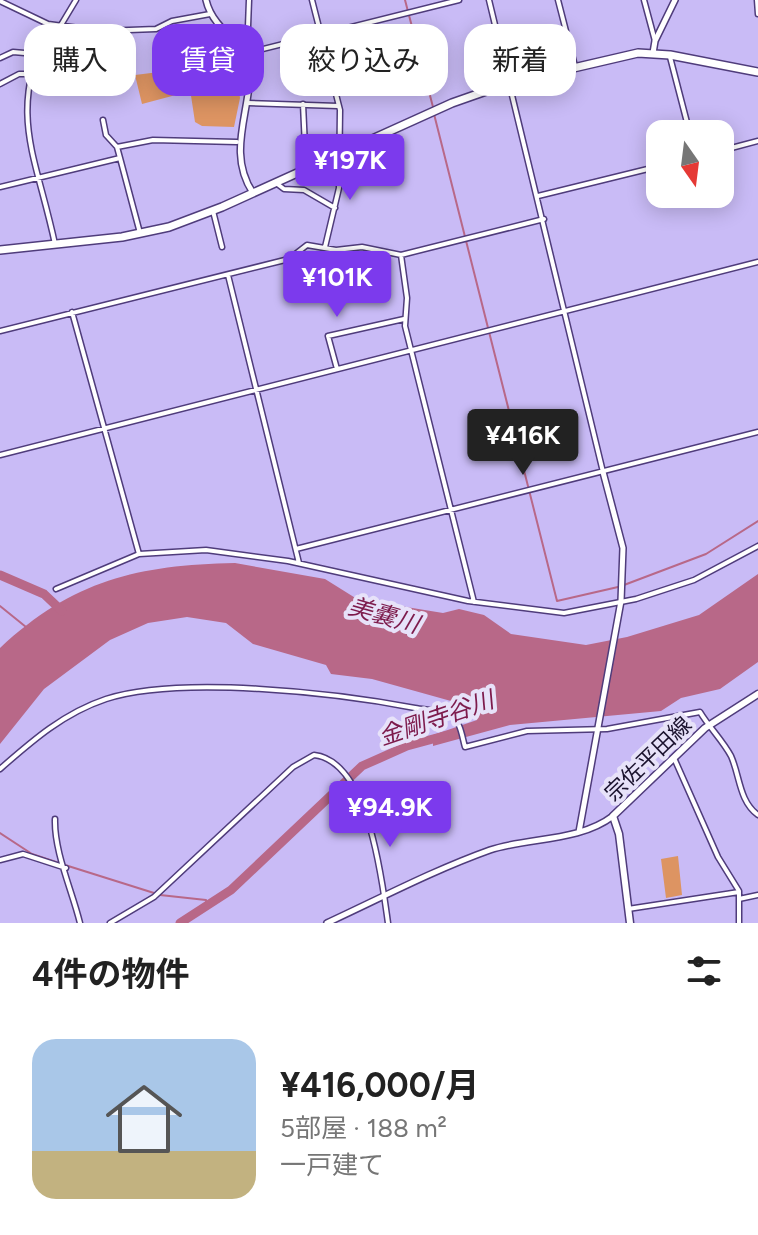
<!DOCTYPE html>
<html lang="ja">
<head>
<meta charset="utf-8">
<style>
  body { margin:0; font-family:Figtree,"Noto Sans JP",sans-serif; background:#f6f6f6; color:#222; height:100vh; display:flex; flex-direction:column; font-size:30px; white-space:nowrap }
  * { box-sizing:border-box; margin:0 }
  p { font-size:26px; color:#767676 }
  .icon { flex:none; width:44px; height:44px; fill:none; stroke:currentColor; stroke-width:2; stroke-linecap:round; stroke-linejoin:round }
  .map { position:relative; height:923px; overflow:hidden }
  .side { display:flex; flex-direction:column; background:#fff; flex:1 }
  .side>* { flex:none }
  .banner { position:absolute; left:24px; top:24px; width:710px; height:72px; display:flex; gap:16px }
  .needle { width:52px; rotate:166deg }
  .tools { position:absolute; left:646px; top:120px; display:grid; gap:16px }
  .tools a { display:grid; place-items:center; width:88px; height:88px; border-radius:16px; background:#fff; box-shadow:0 4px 20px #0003; font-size:40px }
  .price { position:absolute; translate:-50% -68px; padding:0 18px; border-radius:8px; background:#7c3aed; color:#fff; font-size:26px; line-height:52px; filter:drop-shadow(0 2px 4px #0008) }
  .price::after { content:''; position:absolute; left:50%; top:48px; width:24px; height:18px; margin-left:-12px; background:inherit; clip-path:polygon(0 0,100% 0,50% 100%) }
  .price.current { background:#222; color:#fff }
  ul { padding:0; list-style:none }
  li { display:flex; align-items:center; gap:24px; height:200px; padding:0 32px }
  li+li { border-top:2px solid #e0e0e0 }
  li span { display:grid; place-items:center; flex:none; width:224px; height:160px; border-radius:24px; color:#555 }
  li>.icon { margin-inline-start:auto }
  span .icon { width:96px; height:96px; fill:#fffc; stroke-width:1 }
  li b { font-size:34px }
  h2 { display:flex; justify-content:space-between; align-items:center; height:96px; padding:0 32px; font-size:34px }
  .chip { padding:0 28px; border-radius:24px; background:#fff; box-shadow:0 4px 20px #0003; font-size:28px; line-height:72px }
  .chip.current { background:#7c3aed; color:#fff }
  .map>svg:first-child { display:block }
  .green { fill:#dd9462 }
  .water { fill:#b86888 }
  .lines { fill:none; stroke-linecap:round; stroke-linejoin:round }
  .stream { stroke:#b86888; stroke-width:2 }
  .river { stroke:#b86888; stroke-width:9 }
  .minor-casing { stroke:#4f3c7b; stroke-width:7 }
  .tertiary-casing { stroke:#4f3c7b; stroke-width:8 }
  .secondary-casing { stroke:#4f3c7b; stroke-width:9 }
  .primary-casing { stroke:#4f3c7b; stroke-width:10 }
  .minor { stroke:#fff; stroke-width:4 }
  .tertiary { stroke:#fff; stroke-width:5 }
  .secondary { stroke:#fff; stroke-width:6 }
  .primary { stroke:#fff; stroke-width:7 }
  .labels { text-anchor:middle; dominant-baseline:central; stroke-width:8; stroke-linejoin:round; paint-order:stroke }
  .street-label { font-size:22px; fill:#1b132e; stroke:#e7e2f9 }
  .water-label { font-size:24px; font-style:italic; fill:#7d1b4c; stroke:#e7e2f9 }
</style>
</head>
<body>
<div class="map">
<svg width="758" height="923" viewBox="0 0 758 923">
  <rect width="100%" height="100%" fill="#c9bbf6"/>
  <path class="green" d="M 218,45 L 233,50 L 240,98 L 234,127 L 202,126 L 195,122 L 185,56 L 198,59 L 199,46 Z
    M 183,69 L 187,92 L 142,104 L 135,75 Z
    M 678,856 L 682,895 L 666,898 L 661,859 Z"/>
  <path class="water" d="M 235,563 L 325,579 L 357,599 L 443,613 L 459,609 L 484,615 L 511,634 L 586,645 L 627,637 L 699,615 L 758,574 L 758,662 L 720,689 L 681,698 L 661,711 L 510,725 L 433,746 L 433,735 L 477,720 L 476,708 L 372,679 L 331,674 L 326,665 L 253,644 L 226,623 L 187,617 L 148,623 L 110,640 L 44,689 L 0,744 L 0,648 C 73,580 138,565 235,563 Z"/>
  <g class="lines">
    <path class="stream" d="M 405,0 L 433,107
      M 434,114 L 557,601 L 618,587
      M 624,585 L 706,554 L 758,521
      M 0,606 L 26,627
      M 0,833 L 32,854 L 59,863
      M 65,865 L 154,893
      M 160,895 L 206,900 L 207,906"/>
    <path class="river" d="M 0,575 L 44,594 L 62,611
      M 180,923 L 231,890 L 362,766 L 407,746 L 444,736"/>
    <g class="minor-casing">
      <path id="minor" d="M 249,0 L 247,53 L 459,0
        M 312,0 L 340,110 L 339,188 L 325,247
        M 489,0 L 603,472
        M 558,0 L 575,66
        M 644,0 L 655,41
        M 757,0 L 758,14
        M 0,1 L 48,24 L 102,31 L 156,29 L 172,21 L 210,14
        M 48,24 C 8,117 35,151 55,244
        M 61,25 L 76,0
        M 670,57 L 690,134
        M 0,58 L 13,52 L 36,54
        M 0,84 L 19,74 L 29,74
        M 248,103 L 338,106
        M 303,104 L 306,169
        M 103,120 L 106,135 L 117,147
        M 720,151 L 758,141
        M 120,158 L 140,233
        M 276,183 L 284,189 L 304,190 L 335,208
        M 0,187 L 120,158 L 117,147 L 153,140 L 237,142
        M 538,196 L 660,166
        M 213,211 L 222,247
        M 401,255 L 407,298 L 405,326 L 474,602
        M 228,275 L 299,563
        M 72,312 L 139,554
        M 0,331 L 289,259 L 307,245 L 336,250 L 362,247 L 401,255 L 544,219
        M 337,369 L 328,336 L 404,319
        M 0,455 L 758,262
        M 296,549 L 758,432
        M 56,589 L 139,554 L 206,550 L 288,561 L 468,601 L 564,613 L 636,599 L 694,580 L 758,546
        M 674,758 L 718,857 L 739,891 L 739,923
        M 0,769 C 33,740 64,713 106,699 C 180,675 337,693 415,708 C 425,710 441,710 450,715 C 461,721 462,737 465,747 L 527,731 L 607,729 L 700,712 C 709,727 723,741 731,756 C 740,776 739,801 758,815
        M 55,819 C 54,852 72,890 80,923
        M 0,860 L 23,854 L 66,868
        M 739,899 L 758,895
        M 628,909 L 739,892
        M 110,923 L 154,897 L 293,767 L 314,755 C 369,761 382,881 388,923"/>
    </g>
    <g class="tertiary-casing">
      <path id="tertiary" d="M 206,0 C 213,31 247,44 249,59 C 255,106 224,149 253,193
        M 653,53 L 655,41 L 675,0
        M 579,832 L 621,601 L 623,548 L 603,472
        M 327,923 C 381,898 434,870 490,850 C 529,837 579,842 613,816"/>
    </g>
    <g class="secondary-casing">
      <path id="secondary" d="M 630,923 L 619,834 L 613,816 L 705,728 L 758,694"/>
    </g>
    <g class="primary-casing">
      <path id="primary" d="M 0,250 L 122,237 L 169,227 L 222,207 L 452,103 L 509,83 L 638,53 L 670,55 L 758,72"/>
    </g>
    <use href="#minor" class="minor"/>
    <use href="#tertiary" class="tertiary"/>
    <use href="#secondary" class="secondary"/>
    <use href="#primary" class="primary"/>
  </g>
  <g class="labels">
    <g class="street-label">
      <text transform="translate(648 759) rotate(-44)">宗佐平田線</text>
    </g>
    <g class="water-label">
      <text transform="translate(384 615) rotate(16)">美嚢川</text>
      <text transform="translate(436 718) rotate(-19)">金剛寺谷川</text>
    </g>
  </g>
</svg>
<div class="tools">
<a><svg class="needle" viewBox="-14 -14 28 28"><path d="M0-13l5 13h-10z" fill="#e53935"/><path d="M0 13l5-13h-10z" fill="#767676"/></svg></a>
</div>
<b class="price" style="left:350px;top:202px">¥197K</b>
<b class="price" style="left:337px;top:319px">¥101K</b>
<b class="price current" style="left:523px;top:477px">¥416K</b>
<b class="price" style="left:390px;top:849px">¥94.9K</b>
<div class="banner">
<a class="chip">購入</a>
<a class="chip current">賃貸</a>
<a class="chip">絞り込み</a>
<a class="chip">新着</a>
</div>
</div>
<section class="side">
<h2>4件の物件<svg class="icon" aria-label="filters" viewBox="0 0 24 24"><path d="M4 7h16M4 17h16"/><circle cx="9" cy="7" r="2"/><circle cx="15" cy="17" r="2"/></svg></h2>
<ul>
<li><span style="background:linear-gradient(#a9c7e8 70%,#c2b280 0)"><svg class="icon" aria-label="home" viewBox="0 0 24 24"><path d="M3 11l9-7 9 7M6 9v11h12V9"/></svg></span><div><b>¥416,000/月</b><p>5部屋 · 188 m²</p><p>一戸建て</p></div></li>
</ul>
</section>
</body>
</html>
